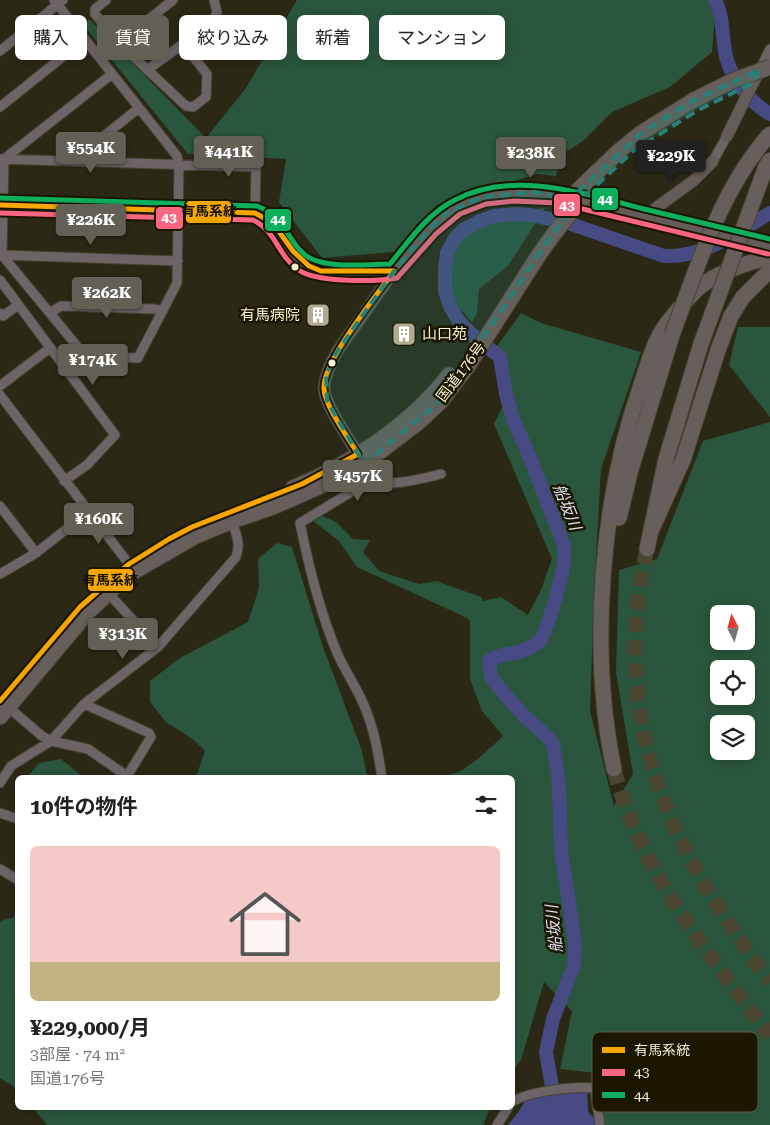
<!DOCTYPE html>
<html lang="ja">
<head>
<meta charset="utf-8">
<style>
  body { margin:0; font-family:"Roboto Serif","Noto Sans JP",serif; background:#f2f2f2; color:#222; height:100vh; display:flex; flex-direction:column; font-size:19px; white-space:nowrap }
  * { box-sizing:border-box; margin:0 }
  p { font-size:16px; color:#767676 }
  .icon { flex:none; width:28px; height:28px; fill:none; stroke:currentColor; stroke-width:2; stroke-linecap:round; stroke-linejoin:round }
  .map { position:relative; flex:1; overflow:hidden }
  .side { position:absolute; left:15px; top:775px; width:500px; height:335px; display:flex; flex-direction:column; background:#fff; border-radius:8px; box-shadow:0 2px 8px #0003 }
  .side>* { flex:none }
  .guide { position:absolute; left:15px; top:15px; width:500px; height:45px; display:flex; gap:10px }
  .needle { width:32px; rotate:354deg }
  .buttons { position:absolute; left:710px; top:605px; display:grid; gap:10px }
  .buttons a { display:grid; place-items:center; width:45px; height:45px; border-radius:8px; background:#fff; box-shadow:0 2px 8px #0003; font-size:25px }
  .price { position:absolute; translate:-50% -42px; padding:0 11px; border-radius:5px; background:#626054; color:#fff; font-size:16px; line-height:32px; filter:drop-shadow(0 1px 2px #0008) }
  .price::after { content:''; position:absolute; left:50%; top:30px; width:15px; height:11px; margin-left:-8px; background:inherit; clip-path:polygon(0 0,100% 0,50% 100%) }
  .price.on { background:#222; color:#fff }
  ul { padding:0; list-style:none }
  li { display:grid; align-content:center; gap:10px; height:265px; padding:0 15px }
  li span { display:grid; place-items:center; height:155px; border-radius:8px; color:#555 }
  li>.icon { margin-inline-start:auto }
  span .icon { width:90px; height:90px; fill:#fffc; stroke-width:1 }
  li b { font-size:21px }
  h2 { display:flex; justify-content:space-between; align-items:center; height:60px; padding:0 15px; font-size:21px }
  .tag { padding:0 18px; border-radius:8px; background:#fff; box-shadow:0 2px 8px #0003; font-size:18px; line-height:45px }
  .tag.on { background:#626054; color:#fff }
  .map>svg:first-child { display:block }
  .green { fill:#2a563d; fill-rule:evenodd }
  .water { fill:#484a83 }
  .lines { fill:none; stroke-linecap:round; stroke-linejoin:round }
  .river { stroke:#484a83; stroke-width:14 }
  .highway-tunnel { stroke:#4a4631; stroke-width:15; stroke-dasharray:15 8; stroke-linecap:butt }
  .street-casing { stroke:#464331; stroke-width:11 }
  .secondary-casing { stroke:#464331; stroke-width:13 }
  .highway-casing { stroke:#464331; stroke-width:17 }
  .street { stroke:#6c6466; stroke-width:9 }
  .secondary { stroke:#645c59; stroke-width:11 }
  .highway { stroke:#675f5b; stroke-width:15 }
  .highway-bridge-casing { stroke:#464331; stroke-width:17; stroke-linecap:butt }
  .highway-bridge { stroke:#675f5b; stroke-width:15 }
  .bus-1-casing { stroke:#1b1600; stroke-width:9 }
  .bus-2-casing { stroke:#1b1600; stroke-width:9 }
  .bus-3-casing { stroke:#1b1600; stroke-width:9 }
  .bus-1 { stroke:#f7a600; stroke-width:5 }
  .bus-2 { stroke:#fa6682; stroke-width:5 }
  .bus-3 { stroke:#0daf5c; stroke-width:5 }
  .marked { fill:#268278; fill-opacity:0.2; stroke:#268278; stroke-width:4; stroke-dasharray:10 6; stroke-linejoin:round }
  .bus-dot { fill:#f7f2d2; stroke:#1b1600; stroke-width:2 }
  .labels { text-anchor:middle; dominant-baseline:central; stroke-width:5; stroke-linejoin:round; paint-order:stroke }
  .poi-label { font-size:15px; fill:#f7f2d2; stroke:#1b1600; text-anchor:end }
  .street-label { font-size:15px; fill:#f7f2d2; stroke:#1b1600 }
  .water-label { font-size:16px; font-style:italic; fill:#dcdff3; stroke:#1b1600 }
  .key { fill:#1b1600; stroke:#5d583f; stroke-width:1 }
  .key-label { font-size:14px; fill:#f7f2d2 }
  .line-badge { stroke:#1b1600; stroke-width:2 }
  .badge-label { font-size:14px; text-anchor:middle; font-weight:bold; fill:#fff }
  .pale-badge-label { font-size:14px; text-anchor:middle; font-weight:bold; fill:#111 }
</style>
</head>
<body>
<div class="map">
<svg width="770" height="1125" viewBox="0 0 770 1125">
  <rect width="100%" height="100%" fill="#2b2815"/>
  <path class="green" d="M 297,0 L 708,0 L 715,19 L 712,52 L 670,87 L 612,112 L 583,141 L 561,155 L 556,176 L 537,174 L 437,205 L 393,252 L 322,258 L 279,202 L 286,159 L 188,154 L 85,27 L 89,19 L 206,138 L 246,88 Z
    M 545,208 L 508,266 L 479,289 L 477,313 L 472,322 L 452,300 L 447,263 L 462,237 L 494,214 Z
    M 521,313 L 541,323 L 641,352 L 601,469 L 594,591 L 590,711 L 614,806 L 633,774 L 616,673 L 619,570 L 657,559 L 703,441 L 770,422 L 770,1125 L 602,1125 L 602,1112 L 596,1073 L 560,1069 L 572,1011 L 544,982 L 521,1060 L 513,1071 L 512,778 L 441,777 L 459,772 L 478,759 L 503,736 L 482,711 L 470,679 L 470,621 L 467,618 L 357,567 L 339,541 L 313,521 L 322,516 L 336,522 L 353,539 L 370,540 L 363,552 L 379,571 L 419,584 L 436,581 L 481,597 L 483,601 L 501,597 L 528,615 L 541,590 L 552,559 L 494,424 L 512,387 L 497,346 ZM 719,614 L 746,614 L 746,641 L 719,641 ZM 719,669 L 746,669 L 746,696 L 719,696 ZM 719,724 L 746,724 L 746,751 L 719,751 Z
    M 738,327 L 770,327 L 770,417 L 729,365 Z
    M 277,543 L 292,547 L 323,647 L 362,751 L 367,777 L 196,777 L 205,751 L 194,740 L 166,722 L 150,702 L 150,681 L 180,658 L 248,622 L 259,588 L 258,559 Z
    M 61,759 L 83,777 L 27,777 L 39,763 Z
    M 17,916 L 18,916 L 17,1089 L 0,1078 L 0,924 L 1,921 Z
    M 33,1108 L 490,1108 L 483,1125 L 47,1125 Z"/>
  <path class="water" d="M 587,1089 L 588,1112 L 594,1118 L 595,1125 L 508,1125 L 519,1111 L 526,1099 Z"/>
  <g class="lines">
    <path class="river" d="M 715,0 C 725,19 721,40 727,60 C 733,81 751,103 770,114
      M 552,1087 L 546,1052 L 553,1019 L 574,965 L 575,943 L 561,850 L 559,784 L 553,744 L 549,738 L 524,716 L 496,684 L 491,676 L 489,661 C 500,652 516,656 529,648 C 533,646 538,643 541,639 C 548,629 563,574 564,561 C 565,556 564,550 564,545 L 526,448 L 514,422 L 506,394 L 500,357 L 470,333 L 458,320 L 450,306 L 445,291 L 445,268 L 447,253 L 455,238 L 463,230 L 480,221 L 494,216 L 515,214 L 531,215 L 568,223 L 664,256 C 704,258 737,232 770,213"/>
    <path class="highway-tunnel" d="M 647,549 C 607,719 670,848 770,982
      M 614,769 C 640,871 708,953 770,1036"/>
    <g class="street-casing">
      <path id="street" d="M 106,0 L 95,9 L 95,14 L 119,43 L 186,106 L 193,107 L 206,97 L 207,74 L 183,44
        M 119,43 L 173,0
        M 0,51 L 63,0
        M 760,69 L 770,49
        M 147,70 L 183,44 L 215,17 L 217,12 L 214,0
        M 0,107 L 85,39
        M 0,159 L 256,167 L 255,213
        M 4,159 L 2,255 L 86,357 L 138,358 L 177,283 L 179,165 L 177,156 L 54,0
        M 4,159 L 112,74
        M 713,161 L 727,136
        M 84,162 L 85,151 L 139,108
        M 2,255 L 178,261
        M 0,280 L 115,435 L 87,465 L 64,481
        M 0,313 L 3,316 L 18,305
        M 50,313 L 61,306 L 155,309 L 163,311
        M 0,386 L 50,348
        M 0,395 L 129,564
        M 364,464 L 369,476 L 366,483 L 300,523 C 309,568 320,613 338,655 C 346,672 356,687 363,703 C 374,728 378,751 382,778
        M 366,483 C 397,485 412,481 441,474
        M 0,506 L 36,553
        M 0,574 L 36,553 L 88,512
        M 108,593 L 158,647
        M 8,707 L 42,736 L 51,741 L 88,749 L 124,774 L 129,773 L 151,737 L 149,733 L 84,704
        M 0,783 L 11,766 L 51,741 L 84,704 L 158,647 L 236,557 C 241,544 236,534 232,521
        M 0,813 L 18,819
        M 0,869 L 18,880
        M 512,1102 C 529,1091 574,1086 595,1088 L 600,1125
        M 497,1125 L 508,1108"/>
    </g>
    <g class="secondary-casing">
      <path id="secondary" d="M 727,136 L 760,69
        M 0,205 L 255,213 C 290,225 283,261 321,271 L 394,271
        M 649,218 L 656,208 L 693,181 L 713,161
        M 362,461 C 353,444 324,405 324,388 C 325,375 331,362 337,352 C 348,335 361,319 372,302 C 391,276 410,247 434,224 C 442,217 449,212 459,207 C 490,190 525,191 559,196 L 770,247"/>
    </g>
    <g class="highway-casing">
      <path id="highway" d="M 576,192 L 620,150 L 641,133 L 694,100
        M 293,488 C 350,465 411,424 449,375
        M 619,518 L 631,469 L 672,335
        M 651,531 L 683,460 L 718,350 L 731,316 L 743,297 L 770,270
        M 647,549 L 666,459 L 701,344
        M 0,717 L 88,612 L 117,585 L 135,571 L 196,536 L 232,521 L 273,507 L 330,482 L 364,464 L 420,421 L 441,401 L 468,366 L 533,264
        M 614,769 C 589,650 601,499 641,385 C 648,364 654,340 668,322 C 677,311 690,295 701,286 C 720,271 747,264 770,256"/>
    </g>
    <use href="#street" class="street"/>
    <use href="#secondary" class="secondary"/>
    <use href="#highway" class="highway"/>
    <g class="highway-bridge-casing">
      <path id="highway-bridge" d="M 694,100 L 732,81 L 770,67
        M 533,264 C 549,239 567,216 587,194
        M 672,335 C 698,266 720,190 770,134
        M 701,344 L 765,169 L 770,160"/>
    </g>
    <use href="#highway-bridge" class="highway-bridge"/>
    <g class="bus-1-casing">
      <path id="bus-1" d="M 0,205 L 255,213 L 266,219 L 275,226 L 293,251 L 309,266 L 321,271 L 394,271
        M 0,701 L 80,607 L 129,564 L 169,539 L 192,527 L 302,484 L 358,454 C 349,439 325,406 324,389 C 322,362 377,295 394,271"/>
    </g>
    <g class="bus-2-casing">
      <path id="bus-2" d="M 0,213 L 253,220 C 271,229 275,243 286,258 C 291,264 297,270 304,273 C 325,282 374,282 397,278 L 436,234 L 460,214 L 486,204 L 514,201 L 558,203 L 768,254"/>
    </g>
    <g class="bus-3-casing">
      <path id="bus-3" d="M 0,198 L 257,206 C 289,219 283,236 304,254 C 321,270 368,264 390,264 C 409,241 428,213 455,200 C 514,169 584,194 644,209 C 686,219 728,229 770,239"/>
    </g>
    <use href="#bus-1" class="bus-1"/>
    <use href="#bus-2" class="bus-2"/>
    <use href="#bus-3" class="bus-3"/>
  </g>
  <path class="marked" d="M 759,70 L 753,83 L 698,110 L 633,151 L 580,201 L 551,237 L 441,401 L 364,464 L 327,401 L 326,375 L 336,353 L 394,271 L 432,226 L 445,214 L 481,197 L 535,192 L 570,199 L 641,133 L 694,100 Z"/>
  <defs>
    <g id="building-square" transform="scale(1.25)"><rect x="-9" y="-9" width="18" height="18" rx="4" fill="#b0ab90" stroke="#1b1600"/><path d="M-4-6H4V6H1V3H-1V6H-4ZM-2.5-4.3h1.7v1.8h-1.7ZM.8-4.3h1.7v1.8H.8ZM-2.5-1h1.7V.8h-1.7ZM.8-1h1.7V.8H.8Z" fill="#fff"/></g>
  </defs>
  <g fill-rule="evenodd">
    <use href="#building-square" x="318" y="315"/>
    <use href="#building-square" x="404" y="334"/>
  </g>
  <g class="bus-dot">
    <circle cx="295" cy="267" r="4.5"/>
    <circle cx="332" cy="363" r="4.5"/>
  </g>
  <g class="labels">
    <g class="poi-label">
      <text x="300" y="315">有馬病院</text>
      <text x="422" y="334" text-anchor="start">山口苑</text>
    </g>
    <g class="street-label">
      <text transform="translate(461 372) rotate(-53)">国道176号</text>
    </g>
    <g class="water-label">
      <text transform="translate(567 507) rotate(68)">船坂川</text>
      <text transform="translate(554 929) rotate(-96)">船坂川</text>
    </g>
  </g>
  <rect x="592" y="1032" width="166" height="80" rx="8" class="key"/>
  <rect x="602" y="1047" width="23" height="6" fill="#f7a600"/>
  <rect x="602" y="1069" width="23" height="7" fill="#fa6682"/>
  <rect x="602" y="1092" width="23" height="6" fill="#0daf5c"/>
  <g class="key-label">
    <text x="634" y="1055">有馬系統</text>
    <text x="634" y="1077">43</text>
    <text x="634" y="1100">44</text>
  </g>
  <g class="line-badge">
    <rect x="591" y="187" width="28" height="24" rx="5" fill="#0daf5c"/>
    <rect x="553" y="193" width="28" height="24" rx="5" fill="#fa6682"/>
    <rect x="185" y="200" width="47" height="24" rx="5" fill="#f7a600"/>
    <rect x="155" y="206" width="29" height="24" rx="5" fill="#fa6682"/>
    <rect x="264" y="208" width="28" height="24" rx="5" fill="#0daf5c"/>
    <rect x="87" y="568" width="47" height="24" rx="5" fill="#f7a600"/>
  </g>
  <g class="badge-label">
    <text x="605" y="204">44</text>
    <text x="567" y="210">43</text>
    <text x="169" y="222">43</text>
    <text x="278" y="224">44</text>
  </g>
  <g class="pale-badge-label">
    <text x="209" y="216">有馬系統</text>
    <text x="110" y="585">有馬系統</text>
  </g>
</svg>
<div class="buttons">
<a><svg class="needle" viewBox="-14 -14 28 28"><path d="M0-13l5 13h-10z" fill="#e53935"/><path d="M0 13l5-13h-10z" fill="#767676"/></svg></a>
<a><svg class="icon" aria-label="locate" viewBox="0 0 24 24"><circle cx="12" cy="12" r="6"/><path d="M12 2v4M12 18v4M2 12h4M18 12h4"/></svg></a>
<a><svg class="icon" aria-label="layers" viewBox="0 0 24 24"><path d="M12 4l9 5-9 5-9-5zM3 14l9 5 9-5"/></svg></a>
</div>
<b class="price" style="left:91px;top:174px">¥554K</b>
<b class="price" style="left:229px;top:178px">¥441K</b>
<b class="price" style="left:531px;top:179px">¥238K</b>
<b class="price on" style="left:671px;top:182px">¥229K</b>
<b class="price" style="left:91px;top:246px">¥226K</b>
<b class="price" style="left:107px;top:319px">¥262K</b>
<b class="price" style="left:93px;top:386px">¥174K</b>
<b class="price" style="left:358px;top:502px">¥457K</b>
<b class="price" style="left:99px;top:545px">¥160K</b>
<b class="price" style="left:123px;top:660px">¥313K</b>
<div class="guide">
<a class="tag">購入</a>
<a class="tag on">賃貸</a>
<a class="tag">絞り込み</a>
<a class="tag">新着</a>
<a class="tag">マンション</a>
</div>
<section class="side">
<h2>10件の物件<svg class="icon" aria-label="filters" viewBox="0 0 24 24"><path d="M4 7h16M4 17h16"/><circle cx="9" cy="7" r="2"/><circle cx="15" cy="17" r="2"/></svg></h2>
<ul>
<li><span style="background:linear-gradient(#f6c9c9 75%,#c2b280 0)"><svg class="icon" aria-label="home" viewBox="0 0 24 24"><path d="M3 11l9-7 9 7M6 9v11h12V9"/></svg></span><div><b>¥229,000/月</b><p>3部屋 · 74 m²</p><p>国道176号</p></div></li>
</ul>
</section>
</div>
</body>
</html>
